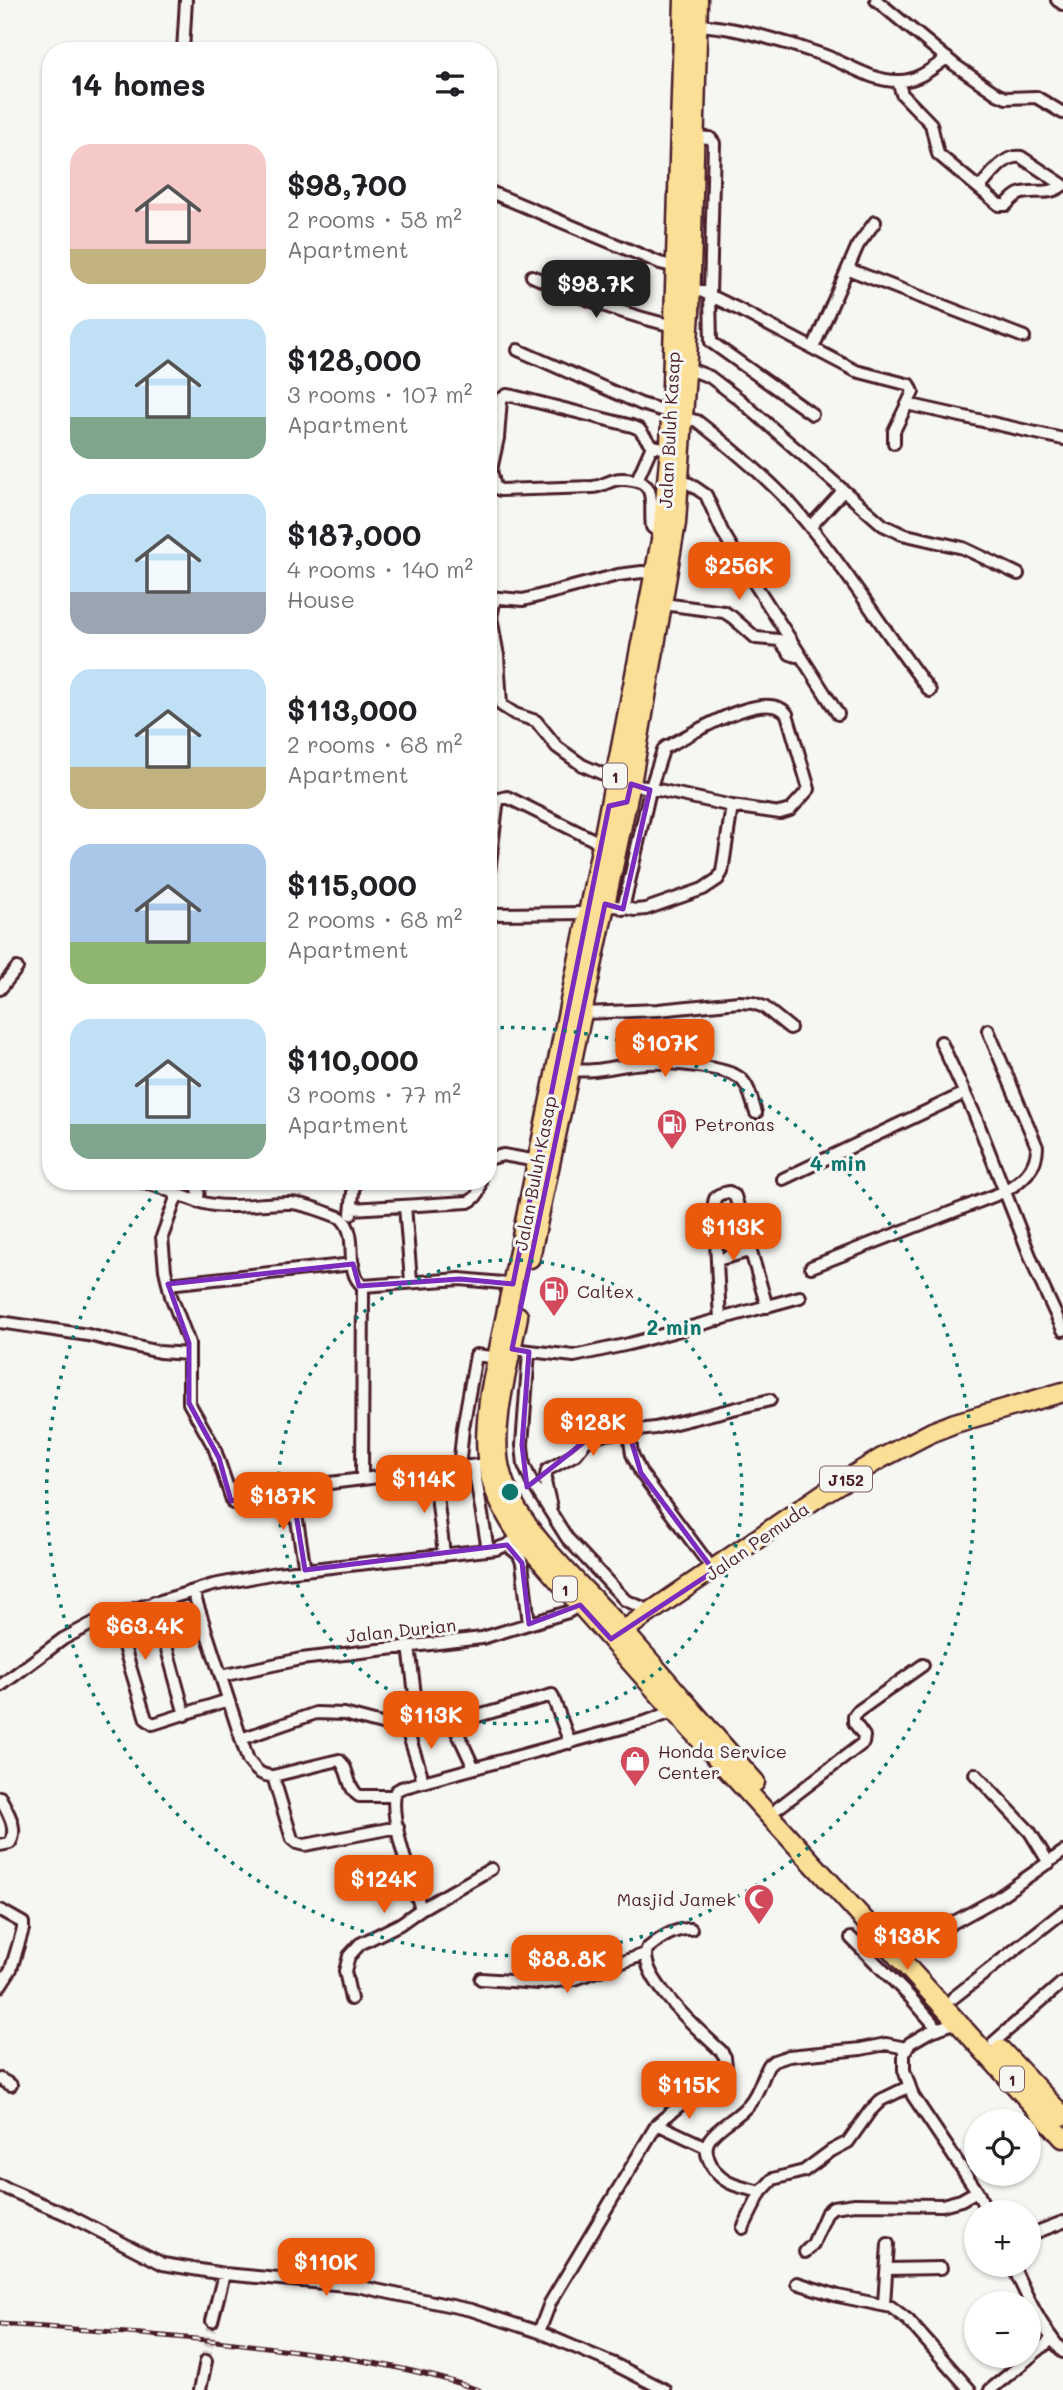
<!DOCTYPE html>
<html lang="en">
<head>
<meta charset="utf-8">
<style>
  body { margin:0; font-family:Mali,sans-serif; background:#f6f6f6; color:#202124; height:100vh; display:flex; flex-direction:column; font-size:26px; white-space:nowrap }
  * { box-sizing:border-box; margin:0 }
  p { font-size:23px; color:#757577 }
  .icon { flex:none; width:38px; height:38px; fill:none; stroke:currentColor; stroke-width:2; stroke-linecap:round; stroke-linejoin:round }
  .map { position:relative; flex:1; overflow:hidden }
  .details { position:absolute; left:42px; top:42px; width:455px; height:1148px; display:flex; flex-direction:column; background:#fff; border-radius:28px; box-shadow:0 2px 5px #0004 }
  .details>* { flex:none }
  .tools { position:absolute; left:964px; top:2109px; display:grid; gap:14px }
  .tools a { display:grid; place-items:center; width:77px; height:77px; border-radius:50%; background:#fff; box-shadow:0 2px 5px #0004; font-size:35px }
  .price { position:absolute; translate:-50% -60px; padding:0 16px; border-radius:14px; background:#ea580c; color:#fff; font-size:23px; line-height:46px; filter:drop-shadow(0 2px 4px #0008) }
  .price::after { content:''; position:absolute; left:50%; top:42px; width:21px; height:16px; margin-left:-10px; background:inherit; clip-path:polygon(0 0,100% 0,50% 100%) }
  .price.active { background:#222; color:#fff }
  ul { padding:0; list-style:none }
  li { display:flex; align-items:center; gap:21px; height:175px; padding:0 28px }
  li span { display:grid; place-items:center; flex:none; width:196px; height:140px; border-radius:21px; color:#555 }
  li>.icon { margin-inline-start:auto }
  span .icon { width:84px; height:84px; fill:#fffc; stroke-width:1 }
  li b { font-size:30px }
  h2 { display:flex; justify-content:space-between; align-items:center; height:84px; padding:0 28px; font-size:30px }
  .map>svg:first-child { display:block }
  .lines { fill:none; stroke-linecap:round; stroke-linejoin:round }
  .minor-tunnel { stroke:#d4cbca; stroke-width:10; stroke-dasharray:10 5; stroke-linecap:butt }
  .minor-casing { stroke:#4a1f2b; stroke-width:16 }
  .primary-casing { stroke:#4a1f2b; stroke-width:23 }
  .trunk-casing { stroke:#4a1f2b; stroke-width:23 }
  .minor { stroke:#f6f6f2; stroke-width:10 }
  .primary { stroke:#fbdf96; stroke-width:18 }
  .trunk { stroke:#fbdf96; stroke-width:18 }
  .rail-casing { stroke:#4a1f2b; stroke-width:5 }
  .rail { stroke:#f6f6f2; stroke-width:2.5; stroke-dasharray:8; stroke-linecap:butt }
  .marked { fill:none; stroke:#7b2cbf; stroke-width:5; stroke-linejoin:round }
  .ring { fill:none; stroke:#0f766e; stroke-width:3.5; stroke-dasharray:3.5 7 }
  .labels { text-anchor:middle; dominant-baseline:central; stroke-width:6; stroke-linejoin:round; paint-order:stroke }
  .shield { fill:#f6f6f2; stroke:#7e6067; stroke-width:2 }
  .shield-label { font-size:16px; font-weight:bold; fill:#4a1f2b }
  .street-label { font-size:18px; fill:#4a1f2b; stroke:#f6f6f2 }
  .poi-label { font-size:18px; fill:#4a1f2b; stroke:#f6f6f2; text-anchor:start }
  .centre { fill:#0f766e; stroke:#f6f6f2; stroke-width:3.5 }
  .ring-label { font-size:21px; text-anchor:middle; font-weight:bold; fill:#0f766e; stroke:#f6f6f2; stroke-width:6; stroke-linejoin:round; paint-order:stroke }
</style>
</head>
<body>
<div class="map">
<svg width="1063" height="2390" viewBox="0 0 1063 2390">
  <rect width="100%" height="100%" fill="#f6f6f2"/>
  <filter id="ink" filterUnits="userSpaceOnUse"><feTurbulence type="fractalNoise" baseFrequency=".0143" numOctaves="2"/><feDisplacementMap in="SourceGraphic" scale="14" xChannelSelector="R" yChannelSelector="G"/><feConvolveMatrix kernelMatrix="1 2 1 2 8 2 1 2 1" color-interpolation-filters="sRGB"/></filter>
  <g filter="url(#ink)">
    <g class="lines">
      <path class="minor-tunnel" d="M 206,2361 L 212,2321"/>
      <g class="minor-casing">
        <path id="minor" d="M 876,0 L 955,65 L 997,94 L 1006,98 L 1036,97 L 1063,113
          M 1057,0 L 1063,4
          M 698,25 C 735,27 787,42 823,55 C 848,64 873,82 899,81 C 918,81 933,68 947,58
          M 183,51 L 186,0
          M 898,81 L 902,94 L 931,124 L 938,154 L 999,205 L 1006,205 C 1010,201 1014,196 1019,194 C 1034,188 1049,197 1063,185
          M 693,137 L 710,138 L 714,143 L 710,295 L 711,342 L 812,414
          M 979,188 C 990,177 1004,154 1021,157 L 1063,185
          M 488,191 L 660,263 L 676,267
          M 848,269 L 1024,337
          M 532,276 C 578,297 624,315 674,326
          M 690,290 L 701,291 L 738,309 L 856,371 L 910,385 L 913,392 L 894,431 L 894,443
          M 813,348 L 858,245 L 875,222
          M 518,350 L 641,404 L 671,413
          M 687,368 L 710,377 L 739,399 L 883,525 L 902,534 L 963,548 L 1018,574
          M 907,404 L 1063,439
          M 684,418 L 697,421 C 729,446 762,473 789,502 C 842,561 882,629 930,691
          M 637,480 L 652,446
          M 680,481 L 690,484 L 706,495 L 722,531 L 737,556 L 838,714
          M 810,527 L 843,491
          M 662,535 L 652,527 C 649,508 658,483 633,480 C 627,479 621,478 615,480 C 607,482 602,486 593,487 L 500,490 L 495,487 L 491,470 L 498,438 L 501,399 L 507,395 L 513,396 L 632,426 L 639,429 L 652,446 L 670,449
          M 488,597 L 523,600 L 618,575 L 642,572 L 656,574
          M 495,598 L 491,617 L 498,656 L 501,705 L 515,714 L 536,721 L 557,747 L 582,765 L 614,779
          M 663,604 L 724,612 L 732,617 L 756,638 L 779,640 L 790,654 L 796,656
          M 488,879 L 497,806 L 499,799 L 507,797 L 602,844
          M 605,904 L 635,910 L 646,909 L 703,889 L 718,879 L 722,872 L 732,806
          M 623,909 L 650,790 L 663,750 L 666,747 C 689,736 766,686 787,714 L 809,789 L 790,810 L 780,813 L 732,806 L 631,784
          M 488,914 L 587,913
          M 0,989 L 17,968
          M 584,1013 L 658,1010 L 739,1002 L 753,1003 L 764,1007 L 790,1028
          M 941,1042 L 974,1113 L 1038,1276 L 1063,1330
          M 571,1070 C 600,1073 619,1064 646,1063 C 667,1062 726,1066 741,1079 C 750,1087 752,1102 756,1113
          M 488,1159 L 503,1155 L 537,1161
          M 783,1179 L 965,1093
          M 142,1182 C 167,1187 188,1202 214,1205 C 239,1209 264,1202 290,1203 C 307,1204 325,1212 341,1218 C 361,1236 342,1270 363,1286 L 362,1479
          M 177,1195 L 162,1237 L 165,1270 L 171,1296 L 189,1343 L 189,1403 L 214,1447 L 233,1503 L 240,1504 L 305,1486 L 486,1464
          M 198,1202 L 199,1181
          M 405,1206 L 411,1281
          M 352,1209 L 468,1202 C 478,1198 479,1192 480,1181
          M 351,1214 L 354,1181
          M 717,1260 L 750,1251
          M 811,1267 L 1006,1191 C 1022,1180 1037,1169 1037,1147 L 988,1030
          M 168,1284 L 353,1264
          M 363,1286 L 460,1279 L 513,1284
          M 720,1320 L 714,1203 C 715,1194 721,1194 729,1192 L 735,1196 L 767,1307
          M 0,1322 L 88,1335 L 159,1352 L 189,1354
          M 512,1349 L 574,1356 L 629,1344 L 800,1297
          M 529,1352 L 522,1445 L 524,1465 L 531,1481 L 567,1538 L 625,1600 L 653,1612
          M 629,1433 L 632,1454 L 641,1473 L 714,1571
          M 474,1467 L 488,1550
          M 459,1468 L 463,1428 L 476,1355 L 498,1358
          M 434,1471 L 444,1554
          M 292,1489 L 305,1570
          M 551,1507 L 545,1482 L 547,1470 L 576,1454 L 588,1439 L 597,1435 L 655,1428 L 770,1400
          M 507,1545 L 519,1555 L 522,1563 L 529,1624
          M 193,1591 L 248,1760 C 255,1769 260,1776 273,1776 L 292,1839 L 297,1843 L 305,1845 L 398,1827
          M 154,1602 L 185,1715
          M 114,1614 L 146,1719 L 153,1724 L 228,1700
          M 409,1646 L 419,1727
          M 221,1676 L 301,1659 L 482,1638 L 568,1612 L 580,1605
          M 0,1686 L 63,1639 L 99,1620 L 213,1585 L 276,1573 L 496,1549 L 507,1545 L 523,1535
          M 453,1723 L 474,1768
          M 406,1727 L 421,1773 L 422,1782
          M 241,1739 L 316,1713 L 344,1714 L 389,1726 L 432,1726 L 453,1723 L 552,1695 L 570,1743
          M 975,1774 L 1030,1832 L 1049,1863
          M 273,1776 L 339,1760 C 350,1769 346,1787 359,1796 L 394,1796
          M 0,1797 C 7,1811 19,1828 10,1843 L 0,1845
          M 778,1808 L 863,1743 L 864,1736 L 854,1722 L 854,1716 L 857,1712 L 923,1665
          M 421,1909 C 413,1884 387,1815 396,1791 L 401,1788 L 648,1721 L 674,1711
          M 0,1910 L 23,1923 L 23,1929 L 11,1969 L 0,1986
          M 851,1938 L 910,1997 L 938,2029
          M 907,1948 L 996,1899 L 1063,1852
          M 481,1979 L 538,1983 L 575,1979 L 645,1954
          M 953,1998 L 1063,1912
          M 351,1999 L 345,1971 L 349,1956 L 360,1944 L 400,1924 L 421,1909 L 491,1869
          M 959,2021 L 929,2032 L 910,2043 L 904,2054 L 904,2070 L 913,2096 L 977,2191 L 987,2212
          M 994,2042 L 1063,1982
          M 0,2079 L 11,2085
          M 657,2124 L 706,2147
          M 0,2186 L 68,2215 L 163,2264 L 224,2274 L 357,2286 L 471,2310 L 539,2332 L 612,2363 L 665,2390
          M 761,2192 C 739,2187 718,2184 709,2160 C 706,2153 705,2147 709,2140 C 719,2125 738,2118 749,2104 C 759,2093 762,2077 769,2065 L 774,2061 L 789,2056 L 861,2049 L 886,2044 L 906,2048
          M 743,2228 L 761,2192 L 773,2179 L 804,2171 L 831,2151 L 848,2142 L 870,2111 L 881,2100 L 908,2087
          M 1029,2235 L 1063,2222
          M 805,2252 L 813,2244 L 827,2212 L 833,2207 L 855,2204 L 942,2205 L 961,2200 L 977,2191
          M 1012,2264 C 1026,2295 1040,2326 1063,2352
          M 887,2269 L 941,2268
          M 797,2283 L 838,2296 L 891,2307 L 908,2320 L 970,2390
          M 884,2304 L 888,2244
          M 212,2321 L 224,2274
          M 539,2332 L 550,2303 L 657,2124 L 726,2067 L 725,2057 L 721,2051 C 702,2033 638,1978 647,1949 C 659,1939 674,1928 691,1929
          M 200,2390 L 206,2361
          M 990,2390 L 1052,2339"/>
      </g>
      <g class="primary-casing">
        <path id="primary" d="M 611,1639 L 824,1493 L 880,1459 L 932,1432 L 955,1423 L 1063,1392"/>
      </g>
      <g class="trunk-casing">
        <path id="trunk" d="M 684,0 L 670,449 L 662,535 L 605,830 L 490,1393 C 482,1455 484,1484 520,1537 L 674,1711 L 1063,2138
          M 530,1258 L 632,778 L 676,523 L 690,312 L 698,0
          M 518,1316 C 510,1361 490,1424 500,1469 C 514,1530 585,1587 625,1633 C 669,1682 711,1733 755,1782
          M 1001,2050 L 1063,2116"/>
      </g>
      <use href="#minor" class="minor"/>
      <use href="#primary" class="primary"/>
      <use href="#trunk" class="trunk"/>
      <g class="rail-casing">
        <path id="rail" d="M 0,2324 C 101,2331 202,2337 303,2352 C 362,2360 422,2370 479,2390"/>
      </g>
      <use href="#rail" class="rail"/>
    </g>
  </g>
  <path class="marked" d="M 631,784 L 650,790 L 623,909 L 605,904 L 512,1349 L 529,1352 L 522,1445 L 527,1487 L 588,1439 L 629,1433 L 641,1473 L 714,1571 L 611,1639 L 580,1605 L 529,1624 L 522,1563 L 507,1545 L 305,1570 L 292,1489 L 231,1501 L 219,1458 L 189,1403 L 189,1343 L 168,1284 L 353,1264 L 359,1286 L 460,1279 L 513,1284 L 609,806 L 627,802 Z"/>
  <g class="ring">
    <circle cx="510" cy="1492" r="232"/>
    <path d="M490 1028A464 464 0 1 1 165 1182"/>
  </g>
  <defs>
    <g id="fuel-pin" transform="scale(1.575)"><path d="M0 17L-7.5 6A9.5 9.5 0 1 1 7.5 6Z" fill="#d1495b" stroke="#f6f6f2"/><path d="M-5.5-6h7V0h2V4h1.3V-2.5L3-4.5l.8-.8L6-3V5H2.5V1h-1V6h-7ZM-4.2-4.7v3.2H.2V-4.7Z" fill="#fff"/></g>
    <g id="shop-pin" transform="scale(1.575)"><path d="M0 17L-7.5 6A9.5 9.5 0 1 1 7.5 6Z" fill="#d1495b" stroke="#f6f6f2"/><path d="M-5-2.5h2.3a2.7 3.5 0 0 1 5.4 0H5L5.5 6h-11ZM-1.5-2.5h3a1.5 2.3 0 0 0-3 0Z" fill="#fff"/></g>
    <g id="mosque-pin" transform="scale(1.575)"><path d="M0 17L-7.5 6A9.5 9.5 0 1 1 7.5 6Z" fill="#d1495b" stroke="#f6f6f2"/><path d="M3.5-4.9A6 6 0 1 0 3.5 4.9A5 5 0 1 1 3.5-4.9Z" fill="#fff"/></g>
  </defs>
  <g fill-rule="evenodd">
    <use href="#fuel-pin" x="672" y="1124"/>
    <use href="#fuel-pin" x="554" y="1291"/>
    <use href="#shop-pin" x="635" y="1761"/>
    <use href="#mosque-pin" x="759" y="1899"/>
  </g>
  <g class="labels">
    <g class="shield">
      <rect x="603" y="763.5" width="24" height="25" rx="5"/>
      <rect x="820" y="1466.5" width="52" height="25" rx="5"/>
      <rect x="553" y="1576.5" width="24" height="25" rx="5"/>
      <rect x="1000" y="2066.5" width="24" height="25" rx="5"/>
    </g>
    <g class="shield-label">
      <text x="615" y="776">1</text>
      <text x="846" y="1479">J152</text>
      <text x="565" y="1589">1</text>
      <text x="1012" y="2079">1</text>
    </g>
    <g class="street-label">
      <text transform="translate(669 430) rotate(-87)">Jalan Buluh Kasap</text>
      <text transform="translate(535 1173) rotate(-79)">Jalan Buluh Kasap</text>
      <text transform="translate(757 1541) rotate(-35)">Jalan Pemuda</text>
      <text transform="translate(401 1630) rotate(-6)">Jalan Durian</text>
    </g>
    <g class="poi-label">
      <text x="695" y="1124">Petronas</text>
      <text x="577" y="1291">Caltex</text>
      <text x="658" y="1751">Honda Service<tspan x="658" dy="21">Center</tspan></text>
      <text x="736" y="1899" text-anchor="end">Masjid Jamek</text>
    </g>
  </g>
  <circle cx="510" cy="1492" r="10" class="centre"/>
  <g class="ring-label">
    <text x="838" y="1171">4 min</text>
    <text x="674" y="1335">2 min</text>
  </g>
</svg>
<div class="tools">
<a><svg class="icon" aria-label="locate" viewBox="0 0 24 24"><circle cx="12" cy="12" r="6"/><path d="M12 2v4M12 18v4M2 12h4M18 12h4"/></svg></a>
<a>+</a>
<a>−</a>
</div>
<b class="price active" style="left:596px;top:320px">$98.7K</b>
<b class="price" style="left:739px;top:602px">$256K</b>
<b class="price" style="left:665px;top:1079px">$107K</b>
<b class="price" style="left:733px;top:1263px">$113K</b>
<b class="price" style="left:593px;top:1458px">$128K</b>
<b class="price" style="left:424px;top:1515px">$114K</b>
<b class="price" style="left:283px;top:1532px">$187K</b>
<b class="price" style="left:145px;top:1662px">$63.4K</b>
<b class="price" style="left:431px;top:1751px">$113K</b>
<b class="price" style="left:384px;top:1915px">$124K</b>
<b class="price" style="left:907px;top:1972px">$138K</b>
<b class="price" style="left:567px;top:1995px">$88.8K</b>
<b class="price" style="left:689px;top:2121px">$115K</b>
<b class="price" style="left:326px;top:2298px">$110K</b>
<section class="details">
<h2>14 homes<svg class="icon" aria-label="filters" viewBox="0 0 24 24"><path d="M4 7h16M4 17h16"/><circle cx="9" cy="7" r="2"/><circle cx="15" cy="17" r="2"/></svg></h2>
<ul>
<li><span style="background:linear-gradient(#f6c9c9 75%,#c2b280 0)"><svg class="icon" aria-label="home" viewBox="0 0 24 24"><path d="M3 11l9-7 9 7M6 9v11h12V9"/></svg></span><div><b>$98,700</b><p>2 rooms · 58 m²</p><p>Apartment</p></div></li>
<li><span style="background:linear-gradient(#bfe0f5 70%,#7fa58c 0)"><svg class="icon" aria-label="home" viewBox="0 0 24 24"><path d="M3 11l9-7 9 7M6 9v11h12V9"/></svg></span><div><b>$128,000</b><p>3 rooms · 107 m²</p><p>Apartment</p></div></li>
<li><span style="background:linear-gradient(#bfe0f5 70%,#9aa5b1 0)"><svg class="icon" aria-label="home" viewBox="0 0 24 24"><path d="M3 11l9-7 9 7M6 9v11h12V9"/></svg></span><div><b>$187,000</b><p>4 rooms · 140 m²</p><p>House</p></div></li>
<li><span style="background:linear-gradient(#bfe0f5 70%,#c2b280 0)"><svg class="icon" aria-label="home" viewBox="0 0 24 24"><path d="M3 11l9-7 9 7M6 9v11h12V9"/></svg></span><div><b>$113,000</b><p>2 rooms · 68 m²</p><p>Apartment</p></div></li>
<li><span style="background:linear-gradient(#a9c7e8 70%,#8fb573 0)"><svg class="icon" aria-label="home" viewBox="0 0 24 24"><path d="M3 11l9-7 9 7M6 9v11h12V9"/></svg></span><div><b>$115,000</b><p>2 rooms · 68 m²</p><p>Apartment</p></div></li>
<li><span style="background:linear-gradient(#bfe0f5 75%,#7fa58c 0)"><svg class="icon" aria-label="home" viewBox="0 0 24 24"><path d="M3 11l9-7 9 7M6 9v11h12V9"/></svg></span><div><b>$110,000</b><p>3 rooms · 77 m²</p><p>Apartment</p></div></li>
</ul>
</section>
</div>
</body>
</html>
